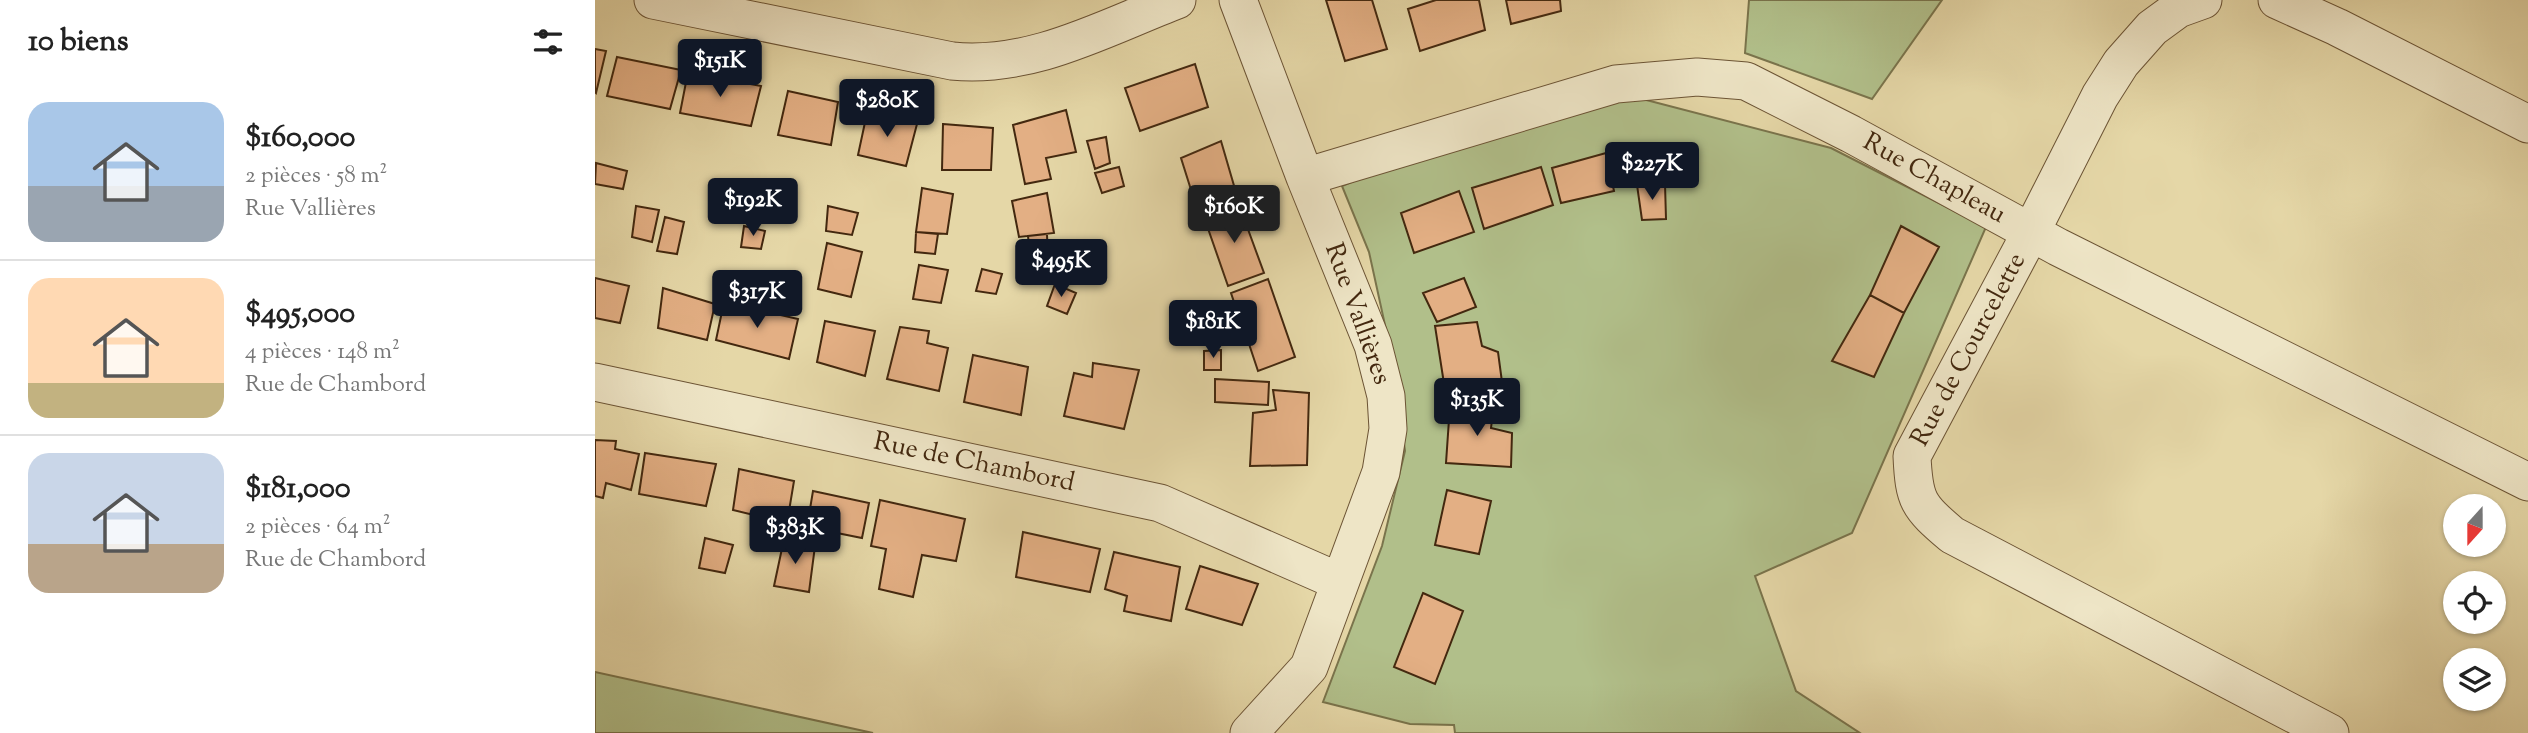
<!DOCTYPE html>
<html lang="fr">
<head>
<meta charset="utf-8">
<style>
  body { margin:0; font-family:"Sorts Mill Goudy",serif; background:#f6f6f6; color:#222; height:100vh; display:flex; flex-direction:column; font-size:26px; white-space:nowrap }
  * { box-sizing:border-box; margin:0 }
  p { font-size:23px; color:#767676 }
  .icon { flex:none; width:38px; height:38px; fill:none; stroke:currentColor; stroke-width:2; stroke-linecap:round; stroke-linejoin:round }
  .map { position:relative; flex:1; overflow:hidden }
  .panel { display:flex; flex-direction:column; background:#fff; width:595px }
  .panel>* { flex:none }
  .needle { width:46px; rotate:201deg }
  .tools { position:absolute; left:1848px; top:494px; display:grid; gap:14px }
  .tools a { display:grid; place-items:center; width:63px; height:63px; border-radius:50%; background:#fff; box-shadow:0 2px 5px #0004; font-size:35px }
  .price { position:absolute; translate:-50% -60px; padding:0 16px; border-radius:7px; background:#111827; color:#fff; font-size:23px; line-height:46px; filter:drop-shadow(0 2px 4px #0008) }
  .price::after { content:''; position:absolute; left:50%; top:42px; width:21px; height:16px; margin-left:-10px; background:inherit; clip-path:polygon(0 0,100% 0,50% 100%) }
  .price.selected { background:#222; color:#fff }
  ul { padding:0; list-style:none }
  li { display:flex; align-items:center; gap:21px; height:175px; padding:0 28px }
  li+li { border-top:2px solid #e0e0e0 }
  li span { display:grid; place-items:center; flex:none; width:196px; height:140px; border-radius:21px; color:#555 }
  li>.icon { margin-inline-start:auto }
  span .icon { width:84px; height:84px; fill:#fffc; stroke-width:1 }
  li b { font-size:30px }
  h2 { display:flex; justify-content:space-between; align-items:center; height:84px; padding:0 28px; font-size:30px }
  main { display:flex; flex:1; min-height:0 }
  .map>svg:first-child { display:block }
  .green { fill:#b1bf8a; stroke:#7a744c; stroke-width:2 }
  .building { fill:#e3af84; stroke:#43280f; stroke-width:2 }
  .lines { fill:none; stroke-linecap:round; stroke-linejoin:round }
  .minor-casing { stroke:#6c5435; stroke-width:39 }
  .minor { stroke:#eee5c6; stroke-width:37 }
  .labels { text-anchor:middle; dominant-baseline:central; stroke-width:5; stroke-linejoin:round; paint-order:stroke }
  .street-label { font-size:26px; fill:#43280f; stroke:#eee5c6 }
</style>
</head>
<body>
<main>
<section class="panel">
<h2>10 biens<svg class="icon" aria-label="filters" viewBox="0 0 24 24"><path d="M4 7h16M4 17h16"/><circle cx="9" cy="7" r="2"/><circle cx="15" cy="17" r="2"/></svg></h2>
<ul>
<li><span style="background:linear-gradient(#a9c7e8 60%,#9aa5b1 0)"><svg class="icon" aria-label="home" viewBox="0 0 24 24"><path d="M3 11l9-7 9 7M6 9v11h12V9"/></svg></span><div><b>$160,000</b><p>2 pièces · 58 m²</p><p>Rue Vallières</p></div></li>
<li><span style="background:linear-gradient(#ffd9b3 75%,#c2b280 0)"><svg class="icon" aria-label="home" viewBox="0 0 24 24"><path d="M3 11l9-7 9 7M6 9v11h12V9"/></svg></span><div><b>$495,000</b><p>4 pièces · 148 m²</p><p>Rue de Chambord</p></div></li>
<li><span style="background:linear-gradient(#c9d6e8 65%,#b9a48a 0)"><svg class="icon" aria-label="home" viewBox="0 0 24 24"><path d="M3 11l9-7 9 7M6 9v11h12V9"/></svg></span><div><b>$181,000</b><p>2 pièces · 64 m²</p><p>Rue de Chambord</p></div></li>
</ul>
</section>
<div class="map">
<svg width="1933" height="733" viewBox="0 0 1933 733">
  <rect width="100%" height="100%" fill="#e5d7a7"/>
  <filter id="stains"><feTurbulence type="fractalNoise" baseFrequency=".00286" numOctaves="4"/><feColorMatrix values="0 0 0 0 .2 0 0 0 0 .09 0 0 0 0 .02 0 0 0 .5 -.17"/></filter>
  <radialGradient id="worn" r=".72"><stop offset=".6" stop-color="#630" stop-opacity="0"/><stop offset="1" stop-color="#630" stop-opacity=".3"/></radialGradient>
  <path class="green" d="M 1154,0 L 1347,0 L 1277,99 L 1150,53 Z
    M 1032,95 L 1236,148 L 1391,227 L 1257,533 L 1160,576 L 1201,691 L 1265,733 L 860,733 L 859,725 L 815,724 L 728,702 L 787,546 L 810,451 L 797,357 L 774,252 L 747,186 L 824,154 Z
    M 0,672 L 278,733 L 0,733 Z"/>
  <path class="building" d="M 731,0 L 777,0 L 792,49 L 750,61 Z
    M 841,0 L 884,0 L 890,30 L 825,51 L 813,9 Z
    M 911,0 L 965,0 L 966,11 L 916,24 Z
    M 0,49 L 11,51 L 1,93 L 0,92 Z
    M 22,57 L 86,70 L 75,109 L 12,96 Z
    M 600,64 L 613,107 L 545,131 L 530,88 Z
    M 93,72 L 166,86 L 156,126 L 85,113 Z
    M 193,91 L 243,102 L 236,145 L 183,135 Z
    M 471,110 L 481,152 L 451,158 L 456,179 L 430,184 L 418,125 Z
    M 272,113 L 322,124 L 311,166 L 263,155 Z
    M 348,124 L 398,128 L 396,170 L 347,170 Z
    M 511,137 L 515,163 L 500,169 L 492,141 Z
    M 626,141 L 642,196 L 603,212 L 586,158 Z
    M 1011,153 L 1019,191 L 966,203 L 957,168 Z
    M 1,163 L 32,171 L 28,189 L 0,184 Z
    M 524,167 L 529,186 L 507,193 L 500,173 Z
    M 946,167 L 958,205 L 889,229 L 877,188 Z
    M 1070,184 L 1071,219 L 1047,220 L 1042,185 Z
    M 327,188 L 358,194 L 352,234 L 321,232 Z
    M 864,191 L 879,232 L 819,253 L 806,213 Z
    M 452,193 L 459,233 L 424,237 L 417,201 Z
    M 154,194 L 184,201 L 179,222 L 148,215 Z
    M 643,202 L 669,273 L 633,286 L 609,217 Z
    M 41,206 L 64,210 L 57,242 L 37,237 Z
    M 233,206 L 263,213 L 257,235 L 231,231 Z
    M 70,217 L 89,222 L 82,254 L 62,251 Z
    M 149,226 L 170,231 L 166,249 L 146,247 Z
    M 1306,226 L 1344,247 L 1309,313 L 1275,295 Z
    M 321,232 L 343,234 L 340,254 L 320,252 Z
    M 452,234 L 453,264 L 436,265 L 433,236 Z
    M 232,243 L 267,252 L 256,297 L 223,289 Z
    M 324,265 L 353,270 L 346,303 L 318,299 Z
    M 387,269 L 407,274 L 401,294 L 381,291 Z
    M 0,278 L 34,286 L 25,323 L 0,318 Z
    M 869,278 L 881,307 L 842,322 L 828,293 Z
    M 673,279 L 700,357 L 663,371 L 652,338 L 638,342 L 629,322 L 643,314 L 636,293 Z
    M 460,284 L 481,293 L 472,314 L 452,306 Z
    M 68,288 L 120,304 L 112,340 L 63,328 Z
    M 1275,295 L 1309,313 L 1279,377 L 1237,361 Z
    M 129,302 L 203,319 L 194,359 L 121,340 Z
    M 230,321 L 280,331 L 270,376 L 222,362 Z
    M 882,322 L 887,346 L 903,352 L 907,382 L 850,390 L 840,326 Z
    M 305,327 L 334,331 L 332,343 L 353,348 L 344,391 L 292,379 Z
    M 626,350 L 626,370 L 609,370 L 609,351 Z
    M 378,355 L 433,367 L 426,415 L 369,402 Z
    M 498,363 L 544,370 L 529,429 L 469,416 L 479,373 L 497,377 Z
    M 620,379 L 674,382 L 673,405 L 620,402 Z
    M 678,390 L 714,393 L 712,465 L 655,466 L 658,413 L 681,410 Z
    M 899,404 L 896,428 L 917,433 L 916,467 L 851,463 L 855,405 Z
    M 0,440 L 21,441 L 20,449 L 44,454 L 36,490 L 11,483 L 8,498 L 0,496 Z
    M 50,453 L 121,464 L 111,506 L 44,494 Z
    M 144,469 L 199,481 L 192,523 L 138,510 Z
    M 852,490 L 896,501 L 884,554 L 840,545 Z
    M 218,491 L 274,503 L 267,538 L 212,527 Z
    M 285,500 L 370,519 L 361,561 L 327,555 L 318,597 L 284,589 L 291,549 L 276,546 Z
    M 428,532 L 505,549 L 495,592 L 421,577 Z
    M 110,538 L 138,545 L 130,573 L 104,568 Z
    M 189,539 L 220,546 L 214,592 L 179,586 Z
    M 519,552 L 585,567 L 576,621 L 529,611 L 532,596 L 510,589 Z
    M 605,566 L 663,584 L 647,625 L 591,609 Z
    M 828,593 L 868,611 L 840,684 L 799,667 Z"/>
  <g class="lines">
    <g class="minor-casing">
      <path id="minor" d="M 58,0 L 357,61 C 437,69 509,28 582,0
        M 643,0 L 710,177 L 778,345 L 791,396 L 793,429 L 786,472 L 714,667 L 654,733
        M 1608,0 L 1583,9 L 1557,28 L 1526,63 L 1505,96 L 1436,232 L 1317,456 C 1319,501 1323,506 1357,535 L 1735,733
        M 1682,0 L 1742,27 L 1933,124
        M 710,177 L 1021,84 L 1102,77 L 1151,81 L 1256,134 L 1463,247 L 1933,482
        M 0,382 L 565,503 L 745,582"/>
    </g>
    <use href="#minor" class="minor"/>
  </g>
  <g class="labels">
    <g class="street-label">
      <text transform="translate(1339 179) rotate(29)">Rue Chapleau</text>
      <text transform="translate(762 314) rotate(70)">Rue Vallières</text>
      <text transform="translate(1374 350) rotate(-62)">Rue de Courcelette</text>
      <text transform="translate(379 463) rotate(12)">Rue de Chambord</text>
    </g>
  </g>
  <rect width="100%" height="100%" filter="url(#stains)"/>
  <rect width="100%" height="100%" fill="url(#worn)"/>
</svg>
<div class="tools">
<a><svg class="needle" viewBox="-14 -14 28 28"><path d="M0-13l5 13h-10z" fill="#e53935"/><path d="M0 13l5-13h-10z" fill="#767676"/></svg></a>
<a><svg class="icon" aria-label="locate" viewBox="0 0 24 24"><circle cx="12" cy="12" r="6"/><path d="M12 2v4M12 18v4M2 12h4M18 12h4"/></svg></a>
<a><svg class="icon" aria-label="layers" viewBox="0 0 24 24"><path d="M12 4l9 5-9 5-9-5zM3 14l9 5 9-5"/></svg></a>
</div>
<b class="price" style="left:125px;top:99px">$151K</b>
<b class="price" style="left:292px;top:139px">$280K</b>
<b class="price" style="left:1057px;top:202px">$227K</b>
<b class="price" style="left:158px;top:238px">$192K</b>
<b class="price selected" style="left:639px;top:245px">$160K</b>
<b class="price" style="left:466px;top:299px">$495K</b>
<b class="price" style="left:162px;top:330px">$317K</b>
<b class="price" style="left:618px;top:360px">$181K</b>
<b class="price" style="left:882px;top:438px">$135K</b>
<b class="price" style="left:200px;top:566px">$383K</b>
</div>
</main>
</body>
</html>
